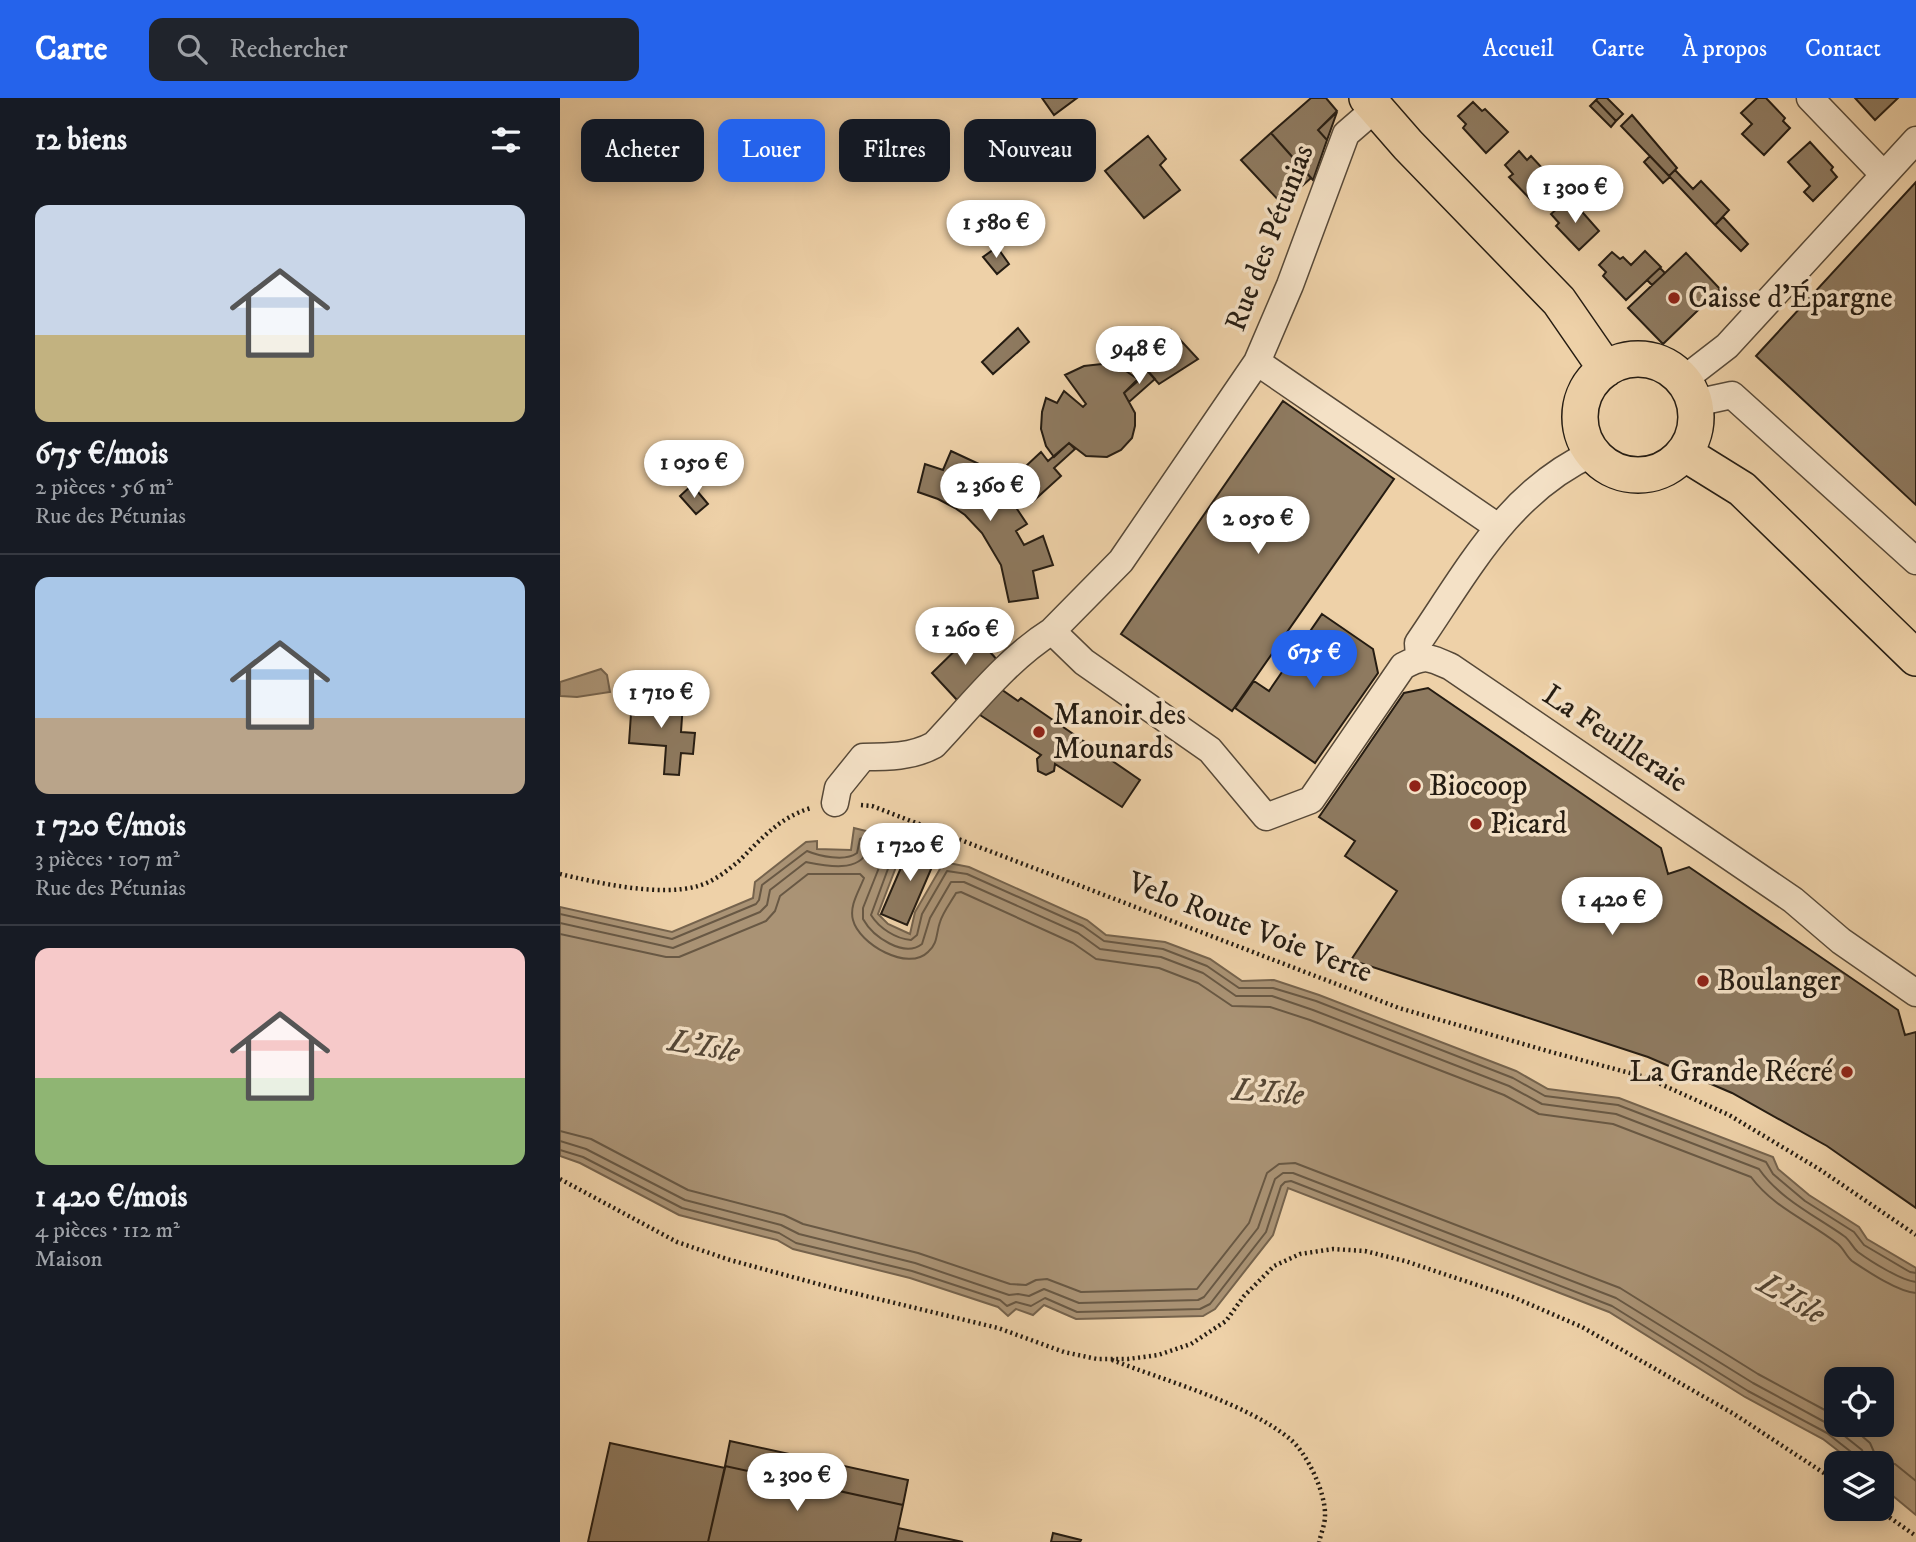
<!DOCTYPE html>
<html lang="fr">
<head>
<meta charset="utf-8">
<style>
  body { margin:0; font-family:"IM FELL DW Pica",serif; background:#20242c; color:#f1f3f6; height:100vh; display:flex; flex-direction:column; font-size:26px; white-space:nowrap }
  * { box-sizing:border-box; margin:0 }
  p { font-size:23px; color:#9ea1a6 }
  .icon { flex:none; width:38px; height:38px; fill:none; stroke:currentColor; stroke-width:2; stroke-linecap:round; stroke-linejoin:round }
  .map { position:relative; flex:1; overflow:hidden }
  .drawer { display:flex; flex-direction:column; background:#171b24; width:560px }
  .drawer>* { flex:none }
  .top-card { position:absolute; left:21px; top:21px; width:665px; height:63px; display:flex; gap:14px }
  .buttons { position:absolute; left:1264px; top:1269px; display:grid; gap:14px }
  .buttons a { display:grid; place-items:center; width:70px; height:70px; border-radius:14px; background:#171b24; box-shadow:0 4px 18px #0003; font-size:35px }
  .price { position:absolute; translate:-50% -60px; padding:0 16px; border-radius:24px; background:#fff; color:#222; font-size:23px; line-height:46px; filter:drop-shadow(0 2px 4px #0008) }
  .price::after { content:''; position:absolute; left:50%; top:42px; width:21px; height:16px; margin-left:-10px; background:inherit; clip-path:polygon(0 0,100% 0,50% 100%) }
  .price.current { background:#2563eb; color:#fff }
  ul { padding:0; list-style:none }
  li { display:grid; align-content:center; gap:14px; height:371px; padding:0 35px }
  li+li { border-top:2px solid #363941 }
  li span { display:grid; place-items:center; height:217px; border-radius:14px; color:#555 }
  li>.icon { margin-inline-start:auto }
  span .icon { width:126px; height:126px; fill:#fffc; stroke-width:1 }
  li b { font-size:30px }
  h2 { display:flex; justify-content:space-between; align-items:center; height:84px; padding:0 35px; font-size:30px }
  .pill { padding:0 24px; border-radius:14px; background:#171b24; box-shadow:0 4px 18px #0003; font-size:24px; line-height:63px }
  .pill.current { background:#2563eb; color:#fff }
  header { display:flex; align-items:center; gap:42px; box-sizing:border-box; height:98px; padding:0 35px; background:#2563eb; color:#fff }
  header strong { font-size:33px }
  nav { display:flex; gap:38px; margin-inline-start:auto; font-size:24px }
  .search { width:490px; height:63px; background:#20242c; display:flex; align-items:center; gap:18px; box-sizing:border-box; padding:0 24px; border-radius:14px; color:#9ea1a6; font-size:26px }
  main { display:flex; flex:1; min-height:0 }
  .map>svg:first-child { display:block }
  .water { fill:#aa9375; stroke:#75634d; stroke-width:2; fill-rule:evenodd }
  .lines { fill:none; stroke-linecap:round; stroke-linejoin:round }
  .shore { stroke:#685844; stroke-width:2 }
  .building { fill:#8e7a60; stroke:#251c12; stroke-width:2 }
  .minor-casing { stroke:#574938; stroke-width:29 }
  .major-casing { stroke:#251c12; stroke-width:38 }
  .path { stroke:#251c12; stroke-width:4.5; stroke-dasharray:2 3.5; stroke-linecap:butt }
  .minor { stroke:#f4e1c6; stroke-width:26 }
  .major { stroke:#eed1a8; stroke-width:35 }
  .poi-dot { fill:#8f2418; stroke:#f4e1c6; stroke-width:2.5 }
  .labels { text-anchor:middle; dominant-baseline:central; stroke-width:7; stroke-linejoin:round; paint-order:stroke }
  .street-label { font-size:30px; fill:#251c12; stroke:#f4e1c6 }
  .poi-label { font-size:30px; fill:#251c12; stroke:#f4e1c6; text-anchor:start }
  .water-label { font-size:32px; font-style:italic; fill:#544635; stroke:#f4e1c6 }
</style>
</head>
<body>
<header>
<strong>Carte</strong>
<div class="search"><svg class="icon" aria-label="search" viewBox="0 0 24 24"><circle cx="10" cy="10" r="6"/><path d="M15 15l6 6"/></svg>Rechercher</div>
<nav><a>Accueil</a><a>Carte</a><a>À propos</a><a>Contact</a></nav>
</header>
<main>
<section class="drawer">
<h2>12 biens<svg class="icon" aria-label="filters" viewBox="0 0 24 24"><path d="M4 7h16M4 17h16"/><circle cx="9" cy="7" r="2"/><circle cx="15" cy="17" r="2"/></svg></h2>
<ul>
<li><span style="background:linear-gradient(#c9d6e8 60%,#c2b280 0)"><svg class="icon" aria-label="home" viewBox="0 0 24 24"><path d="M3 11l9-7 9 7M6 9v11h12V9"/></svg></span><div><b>675 €/mois</b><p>2 pièces · 56 m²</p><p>Rue des Pétunias</p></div></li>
<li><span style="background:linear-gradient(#a9c7e8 65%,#b9a48a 0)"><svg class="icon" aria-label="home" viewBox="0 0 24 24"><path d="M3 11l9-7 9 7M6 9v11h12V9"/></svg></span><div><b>1 720 €/mois</b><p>3 pièces · 107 m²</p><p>Rue des Pétunias</p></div></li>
<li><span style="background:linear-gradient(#f6c9c9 60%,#8fb573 0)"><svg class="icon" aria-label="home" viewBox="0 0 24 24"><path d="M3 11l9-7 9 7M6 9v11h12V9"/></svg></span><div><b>1 420 €/mois</b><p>4 pièces · 112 m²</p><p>Maison</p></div></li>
</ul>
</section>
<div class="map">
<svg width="1356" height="1444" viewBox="0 0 1356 1444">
  <rect width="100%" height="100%" fill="#eed1a8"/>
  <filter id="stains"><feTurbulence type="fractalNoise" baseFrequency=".00286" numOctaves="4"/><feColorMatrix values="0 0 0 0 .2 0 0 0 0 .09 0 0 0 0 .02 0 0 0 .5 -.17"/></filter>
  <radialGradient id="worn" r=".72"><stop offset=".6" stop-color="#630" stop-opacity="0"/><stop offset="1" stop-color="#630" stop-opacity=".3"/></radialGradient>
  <path class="water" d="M 41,571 L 47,577 L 50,594 L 17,599 L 0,598 L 0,584 Z
    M 294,730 L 346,743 L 318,816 L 328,826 L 350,836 L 355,814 L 384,764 L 409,769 L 527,822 L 546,837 L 605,844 L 650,861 L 682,883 L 714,882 L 759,897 L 956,973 L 988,991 L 1059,1000 L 1213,1059 L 1218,1071 L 1249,1097 L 1299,1129 L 1307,1141 L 1356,1170 L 1356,1417 L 1321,1388 L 1321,1365 L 1294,1365 L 1263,1341 L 1185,1299 L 1049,1214 L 728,1090 L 713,1137 L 655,1211 L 643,1218 L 516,1221 L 484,1207 L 473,1217 L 456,1211 L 448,1218 L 438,1209 L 350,1180 L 233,1151 L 217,1142 L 119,1117 L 20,1065 L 0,1058 L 0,809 L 112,834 L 193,800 L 195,784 L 246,744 L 257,743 L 257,751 L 291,752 ZM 1276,1281 L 1321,1281 L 1321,1326 L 1276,1326 Z"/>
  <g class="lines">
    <path class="shore" d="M 0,816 L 112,841 L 196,806 L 199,802 L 202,787 L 247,753 C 259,758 285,764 297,755 L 300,741 L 304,739 L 336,749 L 311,817 C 319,830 336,841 351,842 L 357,837 L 362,816 L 387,773 L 407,776 L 523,828 L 544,843 L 603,851 L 647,868 L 679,890 L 713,890 L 756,903 L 953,980 L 985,998 L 1058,1007 L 1206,1064 L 1213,1076 L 1245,1103 L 1294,1134 L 1304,1147 L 1350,1174 L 1356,1175
      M 0,825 L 113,850 L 200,814 L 207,807 L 210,792 L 246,764 C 266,768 299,775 308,752 L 322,753 L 324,757 L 303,810 L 303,821 C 313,839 344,860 362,846 L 370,820 L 391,784 L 404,784 L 518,835 L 540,851 L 601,859 L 643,875 L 676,898 L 712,898 L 753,912 L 949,988 L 982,1006 L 1056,1016 L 1199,1071 C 1220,1101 1254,1117 1284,1138 C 1290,1142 1292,1149 1298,1154 C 1310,1163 1342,1183 1356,1184
      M 0,836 L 106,859 L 119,859 L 206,823 L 215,813 L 220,798 L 248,776 L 300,776 L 304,780 C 299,793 289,808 293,822 C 299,846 348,874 368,854 C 378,846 376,835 380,824 C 383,814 391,804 396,795 L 401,794 L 513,845 L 536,861 L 599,870 L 638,885 L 672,908 L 710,909 L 750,922 L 944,997 L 979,1016 L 1053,1026 L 1191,1079 C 1214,1110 1249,1123 1278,1146 C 1284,1151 1286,1158 1292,1163 C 1307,1173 1338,1194 1356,1195
      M 0,1033 L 31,1041 L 128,1092 L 224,1117 L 243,1126 L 358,1155 L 450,1186 L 466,1187 L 476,1182 L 487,1181 L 521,1194 L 637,1191 L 689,1125 L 707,1075 L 719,1066 L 735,1065 L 1060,1190 L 1198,1276 L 1276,1318
      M 0,1043 L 26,1051 L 125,1102 L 221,1127 L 239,1136 L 355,1165 L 449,1197 L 458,1196 L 469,1198 L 484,1191 L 519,1205 L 638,1202 L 644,1199 L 698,1130 L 715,1081 L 723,1075 L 733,1075 L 1056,1200 L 1193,1285 L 1272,1328 L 1302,1352 L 1307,1365
      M 0,1052 L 23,1059 L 122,1110 L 219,1135 L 236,1145 L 352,1173 L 440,1202 L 447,1208 L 456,1204 L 471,1208 L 485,1200 L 517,1214 L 640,1211 L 650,1206 L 706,1134 L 721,1088 L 725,1084 L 731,1083 L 1052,1208 L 1188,1293 L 1267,1335 L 1295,1357 L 1298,1365
      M 1288,1326 L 1310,1345 L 1318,1363 L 1335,1366 L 1356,1383"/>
  </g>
  <path class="building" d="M 482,0 L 517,0 L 494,17 Z
    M 751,0 L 766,0 L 777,13 L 758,32 L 767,42 L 753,82 L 711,35 Z
    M 1038,0 L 1047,0 L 1063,16 L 1056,23 L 1036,2 Z
    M 1197,0 L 1206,0 L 1225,20 L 1223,23 L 1230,30 L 1204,57 L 1182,36 L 1192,26 L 1181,15 Z
    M 1295,0 L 1338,0 L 1315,22 Z
    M 1036,2 L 1056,23 L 1051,29 L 1030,8 Z
    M 913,4 L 922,13 L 925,11 L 948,34 L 926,55 L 903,30 L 906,26 L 898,18 Z
    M 777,14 L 767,42 L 758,32 Z
    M 1072,17 L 1117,70 L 1109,78 L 1061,28 Z
    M 711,35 L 751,80 L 722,106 L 681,62 Z
    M 588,38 L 606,61 L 600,67 L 620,92 L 584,120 L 545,73 Z
    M 1250,44 L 1273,69 L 1271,72 L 1277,79 L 1253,103 L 1244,94 L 1250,88 L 1228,64 Z
    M 959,53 L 967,62 L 971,58 L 994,83 L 972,103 L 949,79 L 953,76 L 945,67 Z
    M 1090,58 L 1110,79 L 1103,85 L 1084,64 Z
    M 1115,72 L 1133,91 L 1141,83 L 1169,112 L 1155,127 L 1109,78 Z
    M 1356,84 L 1356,407 L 1196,258 Z
    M 1006,103 L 1014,111 L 1017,108 L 1039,133 L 1019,152 L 996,128 L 999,125 L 991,116 Z
    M 1163,119 L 1188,146 L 1181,153 L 1155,127 Z
    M 437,149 L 449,166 L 437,176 L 423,159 Z
    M 1085,153 L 1101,169 L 1066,202 L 1043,178 L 1046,174 L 1039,167 L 1052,154 L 1060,161 L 1063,159 L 1071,167 Z
    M 1126,155 L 1160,191 L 1103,246 L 1068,210 Z
    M 1100,170 L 1105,175 L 1092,187 L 1087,182 Z
    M 458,230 L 469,244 L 433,276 L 422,264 Z
    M 611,232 L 638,261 L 599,286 L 582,267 Z
    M 542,266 L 563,271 L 579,282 L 564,295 L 575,315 L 575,328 L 572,340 L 561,352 L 547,359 L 526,358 L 509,345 L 494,359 L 486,348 L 481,331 L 482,314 L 486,300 L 497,305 L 504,293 L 523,309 L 526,306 L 505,277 L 524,268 Z
    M 587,272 L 595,281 L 569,304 L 564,295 Z
    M 723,303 L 834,381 L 672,613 L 561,536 Z
    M 509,345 L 515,351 L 494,370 L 501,378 L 470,406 L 463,398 L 453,407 L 446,399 L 457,390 L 450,383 L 481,354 L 488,363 Z
    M 391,353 L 419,366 L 408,384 L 420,394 L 429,383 L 455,408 L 467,426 L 456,433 L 464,447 L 483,438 L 493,467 L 473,473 L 478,500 L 449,504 L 441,467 L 422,435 L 405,417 L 395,410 L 378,401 L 358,394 L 365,366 L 383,372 Z
    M 132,387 L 148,406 L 136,416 L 120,398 Z
    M 762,516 L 813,551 L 818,575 L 755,665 L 675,610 L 694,583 L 709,593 Z
    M 413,535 L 439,564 L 397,602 L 372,575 Z
    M 438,589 L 458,603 L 461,600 L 580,682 L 562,709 L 495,666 L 494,673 L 486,677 L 478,673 L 477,661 L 481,657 L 420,617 Z
    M 868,590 L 1101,750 L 1108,776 L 1129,769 L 1338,912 L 1345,937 L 1356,934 L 1356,1110 L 1267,1048 L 1172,995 L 1088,959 L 791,862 L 837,793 L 785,758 L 795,743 L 759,719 L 844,595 Z
    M 72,601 L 123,605 L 121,634 L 135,635 L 133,656 L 121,655 L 119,677 L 104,676 L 106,648 L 69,645 Z
    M 352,744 L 378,755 L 347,827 L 321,816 Z
    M 170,1343 L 348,1382 L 343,1407 L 165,1368 Z
    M 50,1345 L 165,1370 L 148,1444 L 28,1444 Z
    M 165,1368 L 343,1407 L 335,1444 L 148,1444 Z
    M 338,1430 L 403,1444 L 335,1444 Z
    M 493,1435 L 521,1442 L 520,1444 L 491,1444 Z"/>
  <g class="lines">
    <g class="minor-casing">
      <path id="minor" d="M 1250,0 L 1324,77
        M 697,264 L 938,429
        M 1123,282 L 1167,248 L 1356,42
        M 1135,305 L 1172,297 L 1356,463
        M 492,533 L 524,564 L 650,652 L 706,719 L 751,702 L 843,568 C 865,556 869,559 891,569 L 1233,802 L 1281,843 L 1356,895
        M 859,559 L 858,545 C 908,472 949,393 1033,355
        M 275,705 L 278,690 L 303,659 C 328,659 352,659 374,647 C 411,608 446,562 492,533 L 561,463 L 697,264 L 730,187 L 786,36 L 816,10"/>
    </g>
    <g class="major-casing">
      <path id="major" d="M 807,0 L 848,47 L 999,203 L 1046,271
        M1020 319a58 58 0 1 1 116 0a58 58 0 1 1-116 0Z
        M 1124,355 L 1182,391 L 1356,560"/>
    </g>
    <path class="path" d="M 301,707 L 312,708 L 839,910 L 991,954 L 1085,979 L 1169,1017 L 1259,1071 L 1356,1137
      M 0,776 C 38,785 100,799 138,788 C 153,784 167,773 179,763 C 201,741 220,719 251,710
      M 0,1081 L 117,1144 L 170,1162 L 273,1190 L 438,1230 L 504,1254 L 537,1261 L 568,1261 L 598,1257 L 631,1246 L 666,1223 L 684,1198 L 714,1168 L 740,1156 L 773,1151 L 805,1153 L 845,1163 L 953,1199 L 1022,1229 L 1174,1316 L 1276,1383
      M 552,1262 C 606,1283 686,1305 730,1341 C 747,1355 766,1395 765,1418 C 765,1426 761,1436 759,1444
      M 1316,1410 L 1356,1438"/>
    <use href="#minor" class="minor"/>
    <use href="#major" class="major"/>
  </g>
  <g class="poi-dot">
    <circle cx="1114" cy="200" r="7"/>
    <circle cx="479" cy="634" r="7"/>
    <circle cx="855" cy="688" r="7"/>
    <circle cx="916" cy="726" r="7"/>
    <circle cx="1143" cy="883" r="7"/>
    <circle cx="1287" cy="974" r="7"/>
  </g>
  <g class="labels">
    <g class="street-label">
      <text transform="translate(710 140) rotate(-69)">Rue des Pétunias</text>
      <text transform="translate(1055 641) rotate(34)">La Feuilleraie</text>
      <text transform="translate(690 830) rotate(21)">Velo Route Voie Verte</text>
    </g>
    <g class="poi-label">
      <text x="1128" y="200">Caisse d'Épargne</text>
      <text x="493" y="617">Manoir des<tspan x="493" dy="34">Mounards</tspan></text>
      <text x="869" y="688">Biocoop</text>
      <text x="930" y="726">Picard</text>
      <text x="1157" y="883">Boulanger</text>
      <text x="1273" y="974" text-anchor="end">La Grande Récré</text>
    </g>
    <g class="water-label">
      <text transform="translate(144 949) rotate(10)">L'Isle</text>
      <text transform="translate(708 995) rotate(4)">L'Isle</text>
      <text transform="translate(1231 1201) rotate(30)">L'Isle</text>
    </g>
  </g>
  <rect width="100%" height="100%" filter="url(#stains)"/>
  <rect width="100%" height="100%" fill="url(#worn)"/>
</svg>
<div class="buttons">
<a><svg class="icon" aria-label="locate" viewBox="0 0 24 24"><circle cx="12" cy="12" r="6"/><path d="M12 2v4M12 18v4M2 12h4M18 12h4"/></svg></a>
<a><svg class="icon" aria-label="layers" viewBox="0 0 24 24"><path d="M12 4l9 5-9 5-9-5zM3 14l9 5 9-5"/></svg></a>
</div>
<b class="price" style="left:1015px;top:127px">1 300 €</b>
<b class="price" style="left:436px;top:162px">1 580 €</b>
<b class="price" style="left:579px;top:288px">948 €</b>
<b class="price" style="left:134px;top:402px">1 050 €</b>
<b class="price" style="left:430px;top:425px">2 360 €</b>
<b class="price" style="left:698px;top:458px">2 050 €</b>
<b class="price" style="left:405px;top:569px">1 260 €</b>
<b class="price current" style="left:754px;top:592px">675 €</b>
<b class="price" style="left:101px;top:632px">1 710 €</b>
<b class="price" style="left:350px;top:785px">1 720 €</b>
<b class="price" style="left:1052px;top:839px">1 420 €</b>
<b class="price" style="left:237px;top:1415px">2 300 €</b>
<div class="top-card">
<a class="pill">Acheter</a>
<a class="pill current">Louer</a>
<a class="pill">Filtres</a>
<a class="pill">Nouveau</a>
</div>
</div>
</main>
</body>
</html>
